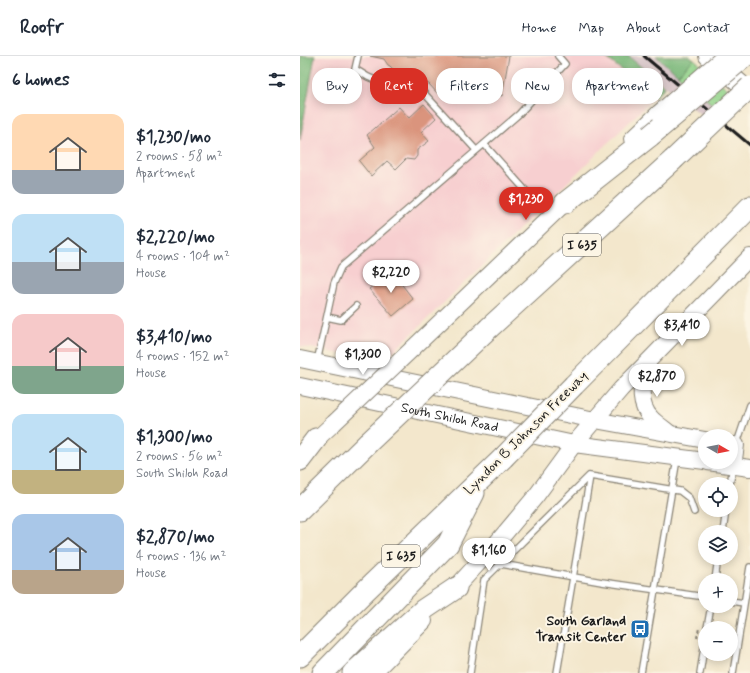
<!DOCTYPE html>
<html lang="en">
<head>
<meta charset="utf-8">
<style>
  body { margin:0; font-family:Mynerve,sans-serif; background:#f6f6f7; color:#1f2937; height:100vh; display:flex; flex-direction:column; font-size:15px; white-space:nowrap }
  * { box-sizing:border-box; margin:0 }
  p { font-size:13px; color:#747a83 }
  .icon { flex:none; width:22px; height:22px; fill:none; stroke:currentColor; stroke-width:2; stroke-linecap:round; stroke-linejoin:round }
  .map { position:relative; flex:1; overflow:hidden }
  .side { display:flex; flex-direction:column; background:#fff; width:300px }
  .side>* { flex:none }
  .banner { position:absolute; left:12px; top:12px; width:378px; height:36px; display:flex; gap:8px }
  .needle { width:26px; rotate:99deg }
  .fabs { position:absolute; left:398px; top:373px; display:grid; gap:8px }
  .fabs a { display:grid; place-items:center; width:40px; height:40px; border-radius:50%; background:#fff; box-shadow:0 2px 10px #0003; font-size:20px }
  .price { position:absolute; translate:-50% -34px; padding:0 9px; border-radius:14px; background:#fff; color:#222; font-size:13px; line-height:26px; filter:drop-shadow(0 1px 2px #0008) }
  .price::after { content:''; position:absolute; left:50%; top:24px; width:12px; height:9px; margin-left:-6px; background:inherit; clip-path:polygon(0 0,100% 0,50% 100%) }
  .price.active { background:#d93025; color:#fff }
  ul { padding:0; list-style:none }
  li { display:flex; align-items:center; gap:12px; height:100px; padding:0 12px }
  li span { display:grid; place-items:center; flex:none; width:112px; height:80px; border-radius:12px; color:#555 }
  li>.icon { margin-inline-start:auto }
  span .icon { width:48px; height:48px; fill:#fffc; stroke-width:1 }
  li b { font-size:17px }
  h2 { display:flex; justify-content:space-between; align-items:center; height:48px; padding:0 12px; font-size:17px }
  .tag { padding:0 14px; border-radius:16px; background:#fff; box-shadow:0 2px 10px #0003; font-size:14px; line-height:36px }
  .tag.active { background:#d93025; color:#fff }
  header { display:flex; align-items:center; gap:24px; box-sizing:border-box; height:56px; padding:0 20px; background:#fff; border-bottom:1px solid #e0e1e3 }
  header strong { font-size:19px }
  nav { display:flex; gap:22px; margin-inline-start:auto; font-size:14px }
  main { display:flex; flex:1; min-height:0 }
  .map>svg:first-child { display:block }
  .built { fill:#f7cfd0 }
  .industrial { fill:#d2bdc5 }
  .green { fill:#91d38a; stroke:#567853 }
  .forest { fill:#74b576; stroke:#486849 }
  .building { fill:#da947d }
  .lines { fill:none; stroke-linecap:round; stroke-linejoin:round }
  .lane-casing { stroke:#888274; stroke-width:8 }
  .secondary-casing { stroke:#888274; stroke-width:18 }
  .primary-casing { stroke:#888274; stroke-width:20 }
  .highway-casing { stroke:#888274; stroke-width:23 }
  .path { stroke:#888274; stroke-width:2; stroke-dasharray:3 3; stroke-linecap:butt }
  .lane { stroke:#fff; stroke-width:5.5 }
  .secondary { stroke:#fff; stroke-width:16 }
  .primary { stroke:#fff; stroke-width:18 }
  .highway { stroke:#fff; stroke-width:21 }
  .rail { stroke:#1c1c1c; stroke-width:3 }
  .secondary-bridge-casing { stroke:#888274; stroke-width:18; stroke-linecap:butt }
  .highway-bridge-casing { stroke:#888274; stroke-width:23; stroke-linecap:butt }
  .secondary-bridge { stroke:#fff; stroke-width:16 }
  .highway-bridge { stroke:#fff; stroke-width:21 }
  .labels { text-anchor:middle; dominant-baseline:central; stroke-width:4; stroke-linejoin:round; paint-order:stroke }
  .shield { fill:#fcf5e5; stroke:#5f5d58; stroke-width:1 }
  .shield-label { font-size:13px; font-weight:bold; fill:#1c1c1c }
  .street-label { font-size:14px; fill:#1c1c1c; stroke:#fcf5e5 }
  .poi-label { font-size:14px; font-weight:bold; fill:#1c1c1c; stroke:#fcf5e5; text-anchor:end }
</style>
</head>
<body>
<header>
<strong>Roofr</strong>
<nav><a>Home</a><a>Map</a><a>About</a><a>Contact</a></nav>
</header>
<main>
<section class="side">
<h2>6 homes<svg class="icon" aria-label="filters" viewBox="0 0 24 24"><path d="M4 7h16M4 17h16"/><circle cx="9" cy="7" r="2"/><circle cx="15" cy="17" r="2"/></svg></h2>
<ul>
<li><span style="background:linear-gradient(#ffd9b3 70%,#9aa5b1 0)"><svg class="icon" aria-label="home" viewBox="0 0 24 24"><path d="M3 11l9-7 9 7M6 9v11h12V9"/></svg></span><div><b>$1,230/mo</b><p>2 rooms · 58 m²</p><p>Apartment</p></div></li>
<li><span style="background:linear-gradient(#bfe0f5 60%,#9aa5b1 0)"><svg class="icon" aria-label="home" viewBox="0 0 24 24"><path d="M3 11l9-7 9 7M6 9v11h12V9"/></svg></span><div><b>$2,220/mo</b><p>4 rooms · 104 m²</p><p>House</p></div></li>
<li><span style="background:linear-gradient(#f6c9c9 65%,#7fa58c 0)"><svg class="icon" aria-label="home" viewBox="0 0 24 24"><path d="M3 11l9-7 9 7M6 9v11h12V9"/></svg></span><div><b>$3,410/mo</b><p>4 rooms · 152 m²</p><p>House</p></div></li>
<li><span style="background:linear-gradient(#bfe0f5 70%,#c2b280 0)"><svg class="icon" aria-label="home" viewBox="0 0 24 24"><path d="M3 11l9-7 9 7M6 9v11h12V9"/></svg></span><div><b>$1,300/mo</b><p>2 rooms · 56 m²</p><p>South Shiloh Road</p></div></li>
<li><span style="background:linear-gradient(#a9c7e8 70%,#b9a48a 0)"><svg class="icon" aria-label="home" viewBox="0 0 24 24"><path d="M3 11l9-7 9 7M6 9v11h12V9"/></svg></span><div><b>$2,870/mo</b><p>4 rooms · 136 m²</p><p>House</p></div></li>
</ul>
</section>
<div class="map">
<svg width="450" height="617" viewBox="0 0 450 617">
  <rect width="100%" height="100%" fill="#fcf5e5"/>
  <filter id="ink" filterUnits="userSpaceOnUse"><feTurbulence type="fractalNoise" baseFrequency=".025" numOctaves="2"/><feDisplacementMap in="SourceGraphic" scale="8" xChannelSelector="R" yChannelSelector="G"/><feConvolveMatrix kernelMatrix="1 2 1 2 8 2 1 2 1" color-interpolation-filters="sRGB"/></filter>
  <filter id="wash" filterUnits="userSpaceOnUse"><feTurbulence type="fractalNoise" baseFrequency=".012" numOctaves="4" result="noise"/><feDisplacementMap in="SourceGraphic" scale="16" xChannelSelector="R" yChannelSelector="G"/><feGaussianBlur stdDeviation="0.9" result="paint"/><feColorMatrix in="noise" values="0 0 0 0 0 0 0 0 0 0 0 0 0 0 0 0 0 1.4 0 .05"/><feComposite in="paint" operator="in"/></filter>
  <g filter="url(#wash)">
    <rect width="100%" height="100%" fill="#f3e7cc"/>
    <path class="built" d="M 15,0 L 306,0 L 355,41 L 83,306 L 0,290 L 0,84 Z"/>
    <path class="industrial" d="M 328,0 L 356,0 L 427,61 L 417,71 Z"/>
    <path class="green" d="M 394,3 L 442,46 L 427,61 L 378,19 Z"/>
    <path class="forest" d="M 0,0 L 15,0 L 0,84 Z
      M 304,0 L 328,0 L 365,31 L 355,41 Z
      M 356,0 L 390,0 L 394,3 L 378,19 Z"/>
    <g id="blocks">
      <path class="building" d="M 70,0 L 209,0 L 202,40 L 145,31 L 138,38 L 129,28 L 126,27 L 121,23 L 99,19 L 90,10 L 88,9 L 84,3 Z
        M 124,48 L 136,62 L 121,76 L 129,85 L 117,94 L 117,100 L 114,104 L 106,103 L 96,113 L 87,105 L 71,120 L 59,105 L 75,91 L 67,79 L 99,51 L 109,62 Z
        M 90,216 L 95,222 L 96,221 L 113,243 L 93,260 L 69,233 Z"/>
    </g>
  </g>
  <g filter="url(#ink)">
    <use href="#blocks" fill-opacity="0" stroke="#888274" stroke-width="1"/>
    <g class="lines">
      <g class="lane-casing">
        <path id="lane" d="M 58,0 L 55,13 L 68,21 L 94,32 L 123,36 L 176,94
          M 184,88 L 226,135
          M 27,261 L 41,264 L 56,250
          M 17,306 L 34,227 L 41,211 L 219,58 L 265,8 L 258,0
          M 437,387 L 450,349
          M 430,428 L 433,411
          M 423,476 L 426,454
          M 188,497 L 201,508 L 302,526 L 405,541
          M 415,524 L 418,502
          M 431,545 L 444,547
          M 407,572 L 411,550
          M 170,617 L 184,524 L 289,420
          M 257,617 L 290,420 L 380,435 L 389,442 L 394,456
          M 341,617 L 377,403
          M 400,617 L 405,585
          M 433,617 L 450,511"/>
      </g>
      <g class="secondary-casing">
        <g id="secondary">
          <path d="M 332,83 L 359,57"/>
          <path d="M 111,294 L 273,139"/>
          <path d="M 0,303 L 295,364 L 405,384"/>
          <path d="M 348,308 C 341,326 337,347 351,362 C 356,367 363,372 368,376"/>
          <path id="s1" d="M 0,330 L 274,388 L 405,405"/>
          <path d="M 8,391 L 34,367"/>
          <path d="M 408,406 L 450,412"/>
          <path d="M 433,410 L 436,389"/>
          <path d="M 148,540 L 195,489 L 236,440 L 274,388 L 321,333 L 450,201"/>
          <path d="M 73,617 L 124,565"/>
        </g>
      </g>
      <g class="primary-casing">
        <path id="primary" d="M 408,0 L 450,36"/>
      </g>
      <g class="highway-casing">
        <path id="highway" d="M 265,147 L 350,80
          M 189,272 L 373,104
          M 274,329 L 450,151
          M 0,404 L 16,383
          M 0,454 L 68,387
          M 0,600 L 64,536 L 203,402
          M 23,617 L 148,488 L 174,437
          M 53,617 L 123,554 L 156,532"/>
      </g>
      <path class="path" d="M 397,582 L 399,572"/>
      <use href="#lane" class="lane"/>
      <use href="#secondary" class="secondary"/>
      <use href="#primary" class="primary"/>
      <use href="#highway" class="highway"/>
      <path class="rail" d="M 344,0 L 450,89"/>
      <g class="secondary-bridge-casing">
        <path id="secondary-bridge" d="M 359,57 L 425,0
          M 34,367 L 111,294"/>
      </g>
      <g class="highway-bridge-casing">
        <path id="highway-bridge" d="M 350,80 L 445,0
          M 373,104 L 450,31
          M 68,387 L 189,272
          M 203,402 L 274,329"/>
      </g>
      <use href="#secondary-bridge" class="secondary-bridge"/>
      <use href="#highway-bridge" class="highway-bridge"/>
    </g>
  </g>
  <defs>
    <g id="bus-square" transform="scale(1)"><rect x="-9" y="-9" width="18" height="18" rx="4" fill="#1f6fb2" stroke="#fcf5e5"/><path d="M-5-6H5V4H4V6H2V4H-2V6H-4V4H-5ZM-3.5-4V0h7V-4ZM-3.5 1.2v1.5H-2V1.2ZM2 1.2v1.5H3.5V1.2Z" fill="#fff"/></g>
  </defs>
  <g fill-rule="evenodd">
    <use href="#bus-square" x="340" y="573"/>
  </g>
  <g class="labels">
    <g class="shield">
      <rect x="263" y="178" width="38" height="22" rx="3"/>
      <rect x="82" y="489" width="38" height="22" rx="3"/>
    </g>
    <g class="shield-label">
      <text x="282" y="189">I 635</text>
      <text x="101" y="500">I 635</text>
    </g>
    <g class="street-label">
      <text stroke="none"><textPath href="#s1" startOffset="153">South Shiloh Road</textPath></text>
      <text transform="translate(226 377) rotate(-45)">Lyndon B Johnson Freeway</text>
    </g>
    <g class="poi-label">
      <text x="326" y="565">South Garland<tspan x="326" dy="16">Transit Center</tspan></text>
    </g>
  </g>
</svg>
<div class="fabs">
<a><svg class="needle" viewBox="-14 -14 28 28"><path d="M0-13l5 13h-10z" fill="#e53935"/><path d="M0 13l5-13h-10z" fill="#747a83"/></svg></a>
<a><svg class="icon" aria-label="locate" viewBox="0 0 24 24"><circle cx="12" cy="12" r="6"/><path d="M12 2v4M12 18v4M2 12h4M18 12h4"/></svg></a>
<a><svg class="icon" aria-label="layers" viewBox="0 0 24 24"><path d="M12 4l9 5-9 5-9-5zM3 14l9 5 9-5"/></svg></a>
<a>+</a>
<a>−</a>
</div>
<b class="price active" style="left:226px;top:165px">$1,230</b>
<b class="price" style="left:91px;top:238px">$2,220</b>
<b class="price" style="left:382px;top:291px">$3,410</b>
<b class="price" style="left:63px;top:320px">$1,300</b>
<b class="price" style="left:357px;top:342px">$2,870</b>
<b class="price" style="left:189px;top:516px">$1,160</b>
<div class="banner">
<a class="tag">Buy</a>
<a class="tag active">Rent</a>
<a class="tag">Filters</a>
<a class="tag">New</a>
<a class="tag">Apartment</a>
</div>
</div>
</main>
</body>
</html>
